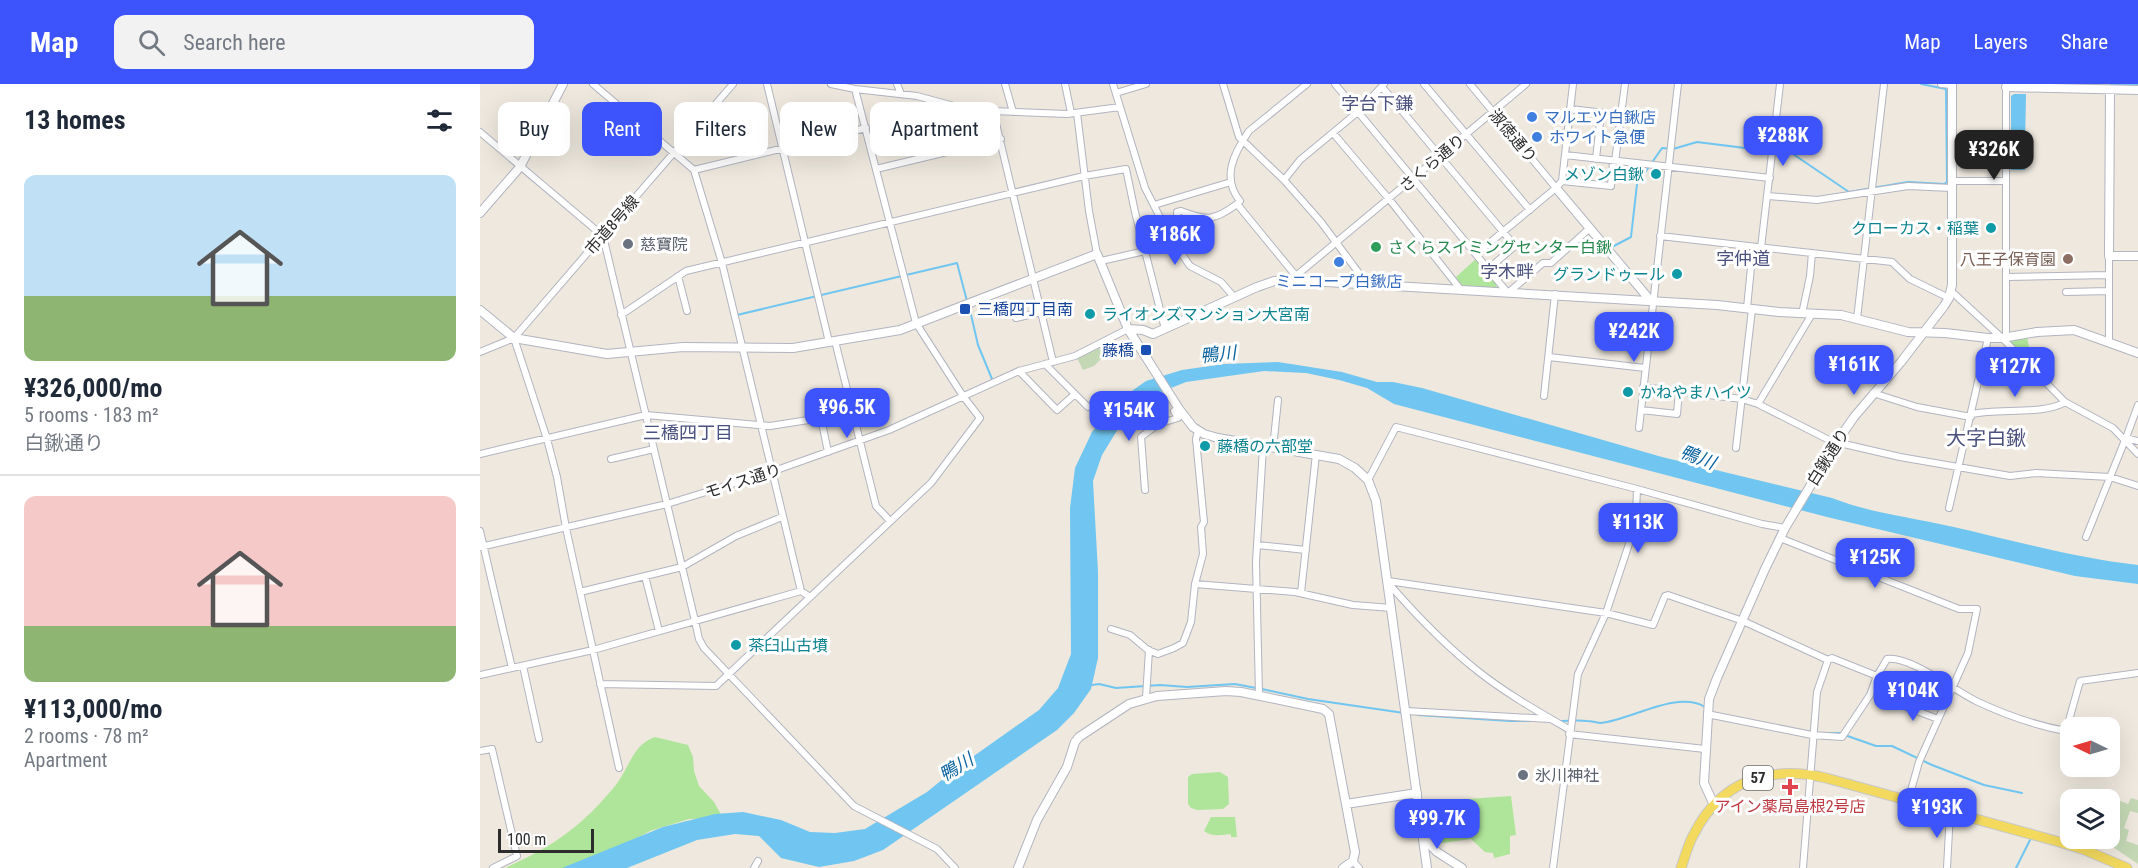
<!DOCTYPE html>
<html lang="en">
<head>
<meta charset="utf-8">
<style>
  body { margin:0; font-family:"Roboto Condensed","Noto Sans JP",sans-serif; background:#f2f2f3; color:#1f2937; height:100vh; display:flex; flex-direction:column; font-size:22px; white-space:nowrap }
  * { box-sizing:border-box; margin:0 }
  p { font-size:20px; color:#747a83 }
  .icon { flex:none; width:33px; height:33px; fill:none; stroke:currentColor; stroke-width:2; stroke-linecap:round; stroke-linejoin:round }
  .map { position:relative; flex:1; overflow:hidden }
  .details { display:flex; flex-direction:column; background:#fff; width:480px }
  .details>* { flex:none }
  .hud { position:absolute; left:18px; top:18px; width:570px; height:54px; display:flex; gap:12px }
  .needle { width:39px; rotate:275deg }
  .buttons { position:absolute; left:1580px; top:633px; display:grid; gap:12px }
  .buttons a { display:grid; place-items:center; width:60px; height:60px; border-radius:12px; background:#fff; box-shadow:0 6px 24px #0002; font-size:30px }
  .scale { position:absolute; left:18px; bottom:15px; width:96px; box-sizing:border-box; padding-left:6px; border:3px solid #2c2c2c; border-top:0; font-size:16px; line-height:21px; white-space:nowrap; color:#2c2c2c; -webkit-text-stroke:4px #fff; paint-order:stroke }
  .price { position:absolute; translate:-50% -51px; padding:0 14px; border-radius:12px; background:#3d54fc; color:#fff; font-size:20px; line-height:39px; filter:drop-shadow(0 2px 3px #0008) }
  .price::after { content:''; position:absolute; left:50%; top:36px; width:18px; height:14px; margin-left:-9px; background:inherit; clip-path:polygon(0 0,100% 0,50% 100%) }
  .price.on { background:#222; color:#fff }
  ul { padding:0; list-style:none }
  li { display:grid; align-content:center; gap:12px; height:318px; padding:0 24px }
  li+li { border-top:2px solid #e0e1e3 }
  li span { display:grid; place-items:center; height:186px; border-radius:12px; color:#555 }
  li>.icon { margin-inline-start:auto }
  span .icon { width:108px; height:108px; fill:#fffc; stroke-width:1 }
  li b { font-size:26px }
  h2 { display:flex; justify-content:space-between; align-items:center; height:72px; padding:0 24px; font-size:26px }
  .chip { padding:0 21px; border-radius:12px; background:#fff; box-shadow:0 6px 24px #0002; font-size:21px; line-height:54px }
  .chip.on { background:#3d54fc; color:#fff }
  header { display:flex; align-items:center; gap:36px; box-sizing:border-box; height:84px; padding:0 30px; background:#3d54fc; color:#fff }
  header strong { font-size:28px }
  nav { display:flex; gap:33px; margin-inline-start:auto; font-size:21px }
  .search { width:420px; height:54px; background:#f2f2f3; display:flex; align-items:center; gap:15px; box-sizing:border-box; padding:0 21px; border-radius:12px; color:#747a83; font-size:22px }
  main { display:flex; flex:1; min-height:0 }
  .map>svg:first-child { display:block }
  .green { fill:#afe59a }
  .cemetery { fill:#c4d8b5 }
  .water { fill:#70c6f0 }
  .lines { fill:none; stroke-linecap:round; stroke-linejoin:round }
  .stream { stroke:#70c6f0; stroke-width:2 }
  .river { stroke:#70c6f0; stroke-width:12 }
  .minor-casing { stroke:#b2b4c0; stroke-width:8 }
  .tertiary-casing { stroke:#b2b4c0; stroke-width:10 }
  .primary-casing { stroke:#c8c8c8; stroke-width:11 }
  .minor { stroke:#fff; stroke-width:6 }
  .tertiary { stroke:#fff; stroke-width:8 }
  .primary { stroke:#f3da5e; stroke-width:9 }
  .shop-dot { fill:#3f7fe0; stroke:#fff; stroke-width:2 }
  .culture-dot { fill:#0f9aa8; stroke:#fff; stroke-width:2 }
  .worship-dot { fill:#6b7280; stroke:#fff; stroke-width:2 }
  .leisure-dot { fill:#2e9e5b; stroke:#fff; stroke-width:2 }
  .education-dot { fill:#8d6e63; stroke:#fff; stroke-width:2 }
  .transit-dot { fill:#1a4fb4; stroke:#fff; stroke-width:2 }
  .health-dot { fill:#e0444e; stroke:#fff; stroke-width:2 }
  .labels { text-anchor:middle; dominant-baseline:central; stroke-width:6; stroke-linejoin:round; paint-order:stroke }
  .shield { fill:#fff; stroke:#6b6b6b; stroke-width:1.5 }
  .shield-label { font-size:15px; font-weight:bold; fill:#2c2c2c }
  .shop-label { font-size:16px; fill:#366cbe; stroke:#fff; text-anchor:start }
  .street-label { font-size:16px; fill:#2c2c2c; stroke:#fff }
  .culture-label { font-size:16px; fill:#0d838f; stroke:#fff; text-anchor:start }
  .worship-label { font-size:16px; fill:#5b616d; stroke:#fff; text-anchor:start }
  .leisure-label { font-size:16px; fill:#27864d; stroke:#fff; text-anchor:start }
  .education-label { font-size:16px; fill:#785e54; stroke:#fff; text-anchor:end }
  .transit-label { font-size:16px; fill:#164399; stroke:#fff; text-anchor:start }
  .health-label { font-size:16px; fill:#be3a42; stroke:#fff }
  .neighbourhood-label { font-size:18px; fill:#4b517e; stroke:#fff }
  .water-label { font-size:18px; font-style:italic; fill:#0c64a0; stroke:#fff }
  .quarter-label { font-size:20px; fill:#4b517e; stroke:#fff }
</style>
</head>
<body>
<header>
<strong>Map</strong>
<div class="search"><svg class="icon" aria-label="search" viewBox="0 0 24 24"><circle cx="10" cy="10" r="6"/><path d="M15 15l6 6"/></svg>Search here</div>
<nav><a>Map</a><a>Layers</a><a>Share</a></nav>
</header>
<main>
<section class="details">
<h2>13 homes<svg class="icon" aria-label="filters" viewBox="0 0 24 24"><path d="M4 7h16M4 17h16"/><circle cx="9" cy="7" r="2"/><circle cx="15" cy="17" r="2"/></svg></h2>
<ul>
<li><span style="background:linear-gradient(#bfe0f5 65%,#8fb573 0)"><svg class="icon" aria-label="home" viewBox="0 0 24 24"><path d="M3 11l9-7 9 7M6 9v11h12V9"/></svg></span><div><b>¥326,000/mo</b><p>5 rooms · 183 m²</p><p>白鍬通り</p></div></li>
<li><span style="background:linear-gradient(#f6c9c9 70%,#8fb573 0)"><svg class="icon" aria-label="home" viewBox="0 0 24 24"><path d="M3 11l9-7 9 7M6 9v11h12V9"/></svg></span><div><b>¥113,000/mo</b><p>2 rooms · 78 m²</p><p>Apartment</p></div></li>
</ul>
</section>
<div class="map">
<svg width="1658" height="784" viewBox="0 0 1658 784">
  <rect width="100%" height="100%" fill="#eee8de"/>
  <path class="green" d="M 997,174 L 1018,200 L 1016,204 L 982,202 L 976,193 Z
    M 1547,253 L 1550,269 L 1548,274 L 1529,257 Z
    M 175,653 L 208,661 L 213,673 L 214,687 L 219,702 L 234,718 L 243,734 L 209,735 L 170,747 L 150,758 L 87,784 L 25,784 C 65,766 93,749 123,716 C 128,710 134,704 138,698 C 150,681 154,660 175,653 Z
    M 740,688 L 748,693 L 749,720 L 743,725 L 717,726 L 711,724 L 708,720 L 708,693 L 712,690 Z
    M 1031,712 L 1036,751 L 1030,752 L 1030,770 L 1014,774 L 1013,769 L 1005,768 L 991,755 L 955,760 L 950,755 L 945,739 L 987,732 L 987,715 Z
    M 731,733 L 755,733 L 757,753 L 751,753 L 751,750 C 742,751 731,753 724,747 Z"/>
  <path class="cemetery" d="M 619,263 L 623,273 L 614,282 L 603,286 L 597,274 Z
    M 1628,712 L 1648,720 L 1651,714 L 1658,716 L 1658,729 L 1650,727 L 1644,744 L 1649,746 L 1646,757 L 1658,761 L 1658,780 L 1627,759 L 1633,748 L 1629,746 Z"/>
  <path class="water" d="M 1534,10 L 1546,10 L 1545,62 L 1531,62 L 1531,12 Z
    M 1531,71 L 1545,71 L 1545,86 L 1531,86 Z
    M 798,278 L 862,288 L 897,298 L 913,298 L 942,304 L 1182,373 L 1352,414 C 1390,429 1430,433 1469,442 C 1532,456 1594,474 1658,481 L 1658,500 L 1595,492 L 1347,433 L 914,320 L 887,304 L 859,296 L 826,289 L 784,287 L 706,298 L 671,312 L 641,340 L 622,371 L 613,397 L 618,488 L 618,574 L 611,605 L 594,629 L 577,646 L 403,766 L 374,777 L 339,783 L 301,774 L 279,752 L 255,750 L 217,756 L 147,784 L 82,784 L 183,743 L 235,730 L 263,728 L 301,736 L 330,748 L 355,749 L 385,745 L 447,708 L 474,686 L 559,626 L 578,604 L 591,570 L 590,424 L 595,384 L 612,348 L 642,314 L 666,297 L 702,286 L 744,280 Z"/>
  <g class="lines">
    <path class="stream" d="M 1132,163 L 1151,153 L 1157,100 L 1182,64 L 1193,65 L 1217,58 L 1313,70 L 1369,108 L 1428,98 L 1464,100 L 1467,98 L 1466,5 L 1441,0
      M 489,222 L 498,261 L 512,295
      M 257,231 L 477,179 L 487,217
      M 612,601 L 619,600 L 636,604 L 680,601 L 707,603 L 755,600 L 776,604
      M 782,605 L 828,615 L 924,629
      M 938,631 L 1030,637 L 1055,637
      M 1079,637 C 1088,637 1098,636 1107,637 C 1112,637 1117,639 1121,639 C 1151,636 1197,606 1225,623
      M 1344,649 L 1359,649 L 1396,662 L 1412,662 L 1452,681 L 1504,701 L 1542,709
      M 1536,784 L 1550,756"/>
    <path class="river" d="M 1598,0 L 1609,0
      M 1636,0 L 1658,1"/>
    <g class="minor-casing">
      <path id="minor" d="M 113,0 L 214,86 L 242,179 L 321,507 L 330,513
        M 287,0 L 349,258
        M 351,0 L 375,5 L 437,12 L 474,22 L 513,27 L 587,30 L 640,23
        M 417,0 L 421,10
        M 525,0 L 533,28
        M 585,0 L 591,29
        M 633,0 L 665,104 L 690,153 L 710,182 L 741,198 L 754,213
        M 743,0 L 759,53 L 804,96 L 841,138 L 887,200
        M 855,0 L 1027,208
        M 944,0 L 1050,126
        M 990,0 L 1076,104
        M 1461,0 L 1472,1
        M 902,3 L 1035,162 L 1008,185
        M 636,9 L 666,0
        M 1091,25 L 1141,31
        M 513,27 L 573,278
        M 597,29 L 609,127 L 617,170
        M 0,48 L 123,152 L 215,537 L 219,555 L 224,564 L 374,722 L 457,765 L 475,784
        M 853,49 L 909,115 L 981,206
        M 1295,53 L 1332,57 L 1331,67
        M 1472,68 L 1525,68
        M 1085,71 L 1290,94
        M 1116,75 L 1121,29
        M 1135,78 L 1145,0
        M 396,85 L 521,55
        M 214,86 L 386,44
        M 804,96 L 820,76 L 879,27 L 904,0
        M 1082,97 L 1131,102 L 1133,78
        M 1471,97 L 1526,97
        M 1288,112 L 1337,116 L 1428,102 L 1472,104
        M 674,121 L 751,98
        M 1180,152 L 1412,178 L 1430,195 L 1469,214
        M 697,162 L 698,159 L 697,128 L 701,127 C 727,137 734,137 757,120
        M 1281,164 L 1300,0
        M 996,170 L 1076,104 L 1082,97 L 1093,0
        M 621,177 L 665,167
        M 198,192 L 207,227
        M 816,192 L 757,120 L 760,117 C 741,94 754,69 769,47 L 827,0
        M 1526,193 L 1629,191
        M 811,196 L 1046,0
        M 1471,207 L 1522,254 L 1585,318 L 1633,344 L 1658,370
        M 1029,208 L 1063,179 L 1071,179 L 1110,144
        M 1586,208 L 1629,207
        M 1267,224 L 1273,163
        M 1322,230 L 1330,192 L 1332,169
        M 141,231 L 206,187 L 604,92 L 646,85 L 655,128 L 685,245
        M 536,234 L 561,228
        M 1377,235 L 1404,0
        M 34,254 L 67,355 L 77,393 L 86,444 L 139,684
        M 1526,254 L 1526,1
        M 355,257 L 396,422 L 410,437
        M 1629,257 L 1629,172
        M 0,268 L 34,254 L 253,0
        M 1069,273 L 1165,284
        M 565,280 L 608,323
        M 539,287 L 577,326 L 595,310
        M 1163,303 L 1262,315 L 1278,320 L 1351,357 L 1420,373 L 1530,392 L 1556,389 L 1630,393 L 1658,402
        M 1393,309 L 1437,323 L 1491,333
        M 1064,312 L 1075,210
        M 1278,320 L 1332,230
        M 1161,326 L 1197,330 L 1199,307
        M 1492,330 C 1518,324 1566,331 1585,318
        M 1159,344 L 1198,0
        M 1646,354 L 1658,321
        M 793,364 L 798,316
        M 1256,364 L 1272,225
        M 0,370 L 166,331 L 290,342 L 341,334 L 348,368
        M 131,375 L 174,365
        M 888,396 L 916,343 L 1157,405 L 1282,440 L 1305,444
        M 665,406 L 661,353 L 678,340 L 698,334 L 694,327
        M 1469,424 L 1508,254
        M 0,447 L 32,584
        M 1606,453 L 1645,356 L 1646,354 L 1658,357
        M 1300,454 L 1479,525 L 1497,525 L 1488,569 L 1439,678 L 1428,717
        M 777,461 L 826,466
        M 0,463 L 187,420 L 291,388 L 409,346 L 539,287 L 595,272 L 648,245
        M 165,492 L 179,547
        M 908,497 L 1126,529 L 1173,541 L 1185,512 L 1188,511 L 1263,537 L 1348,576 L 1352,574 L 1397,592 L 1407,575 C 1431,572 1475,607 1498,618 C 1524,630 1558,642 1586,647 L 1600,597 L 1658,589
        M 715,500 L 815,508 L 873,521 L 912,524
        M 909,500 C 936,531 967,563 999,588 C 1027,610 1059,628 1090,646
        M 100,508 L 202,483 L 256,452 L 302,433
        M 821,509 L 836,370
        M 631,545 L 650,551 L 668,566 L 678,570 L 694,564 L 703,559 L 711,538 L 715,500 L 723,470 L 721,443 L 724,438 L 723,428 L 716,355 L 718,347
        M 43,582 L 59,655
        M 0,591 L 113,566 L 321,507
        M 120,600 L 236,602 L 451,399 L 500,334 L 483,312 L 436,239 L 375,5
        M 779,611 L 776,478 L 783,363
        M 666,614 L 669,566
        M 1416,619 L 1458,635
        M 926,627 L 1070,635
        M 1227,630 L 1332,651 L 1362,653 L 1390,611 L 1397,592
        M 1089,650 L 1225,665
        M 1629,663 L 1633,664
        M 0,667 L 12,665 L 37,772 L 13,784
        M 873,777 L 879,784
        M 274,784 L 278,777
        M 1073,784 L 1098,590 L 1126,529 L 1152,451 L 1156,429 L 1157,405
        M 1323,784 L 1337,608 L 1348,576
        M 1467,784 L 1470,728"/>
    </g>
    <g class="tertiary-casing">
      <path id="tertiary" d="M 1526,3 L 1658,6
        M 1630,6 L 1629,172 L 1658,172
        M 1076,104 L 1170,216
        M 0,129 L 40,83 L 83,0
        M 0,226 L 34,254 L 127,270 L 203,263 L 313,264 L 420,246 L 617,170 L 648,245 L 699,325 L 713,343 L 724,350 L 738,354 L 859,375 L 875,384 L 888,396 L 896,417 L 947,784
        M 648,245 L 663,246 L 673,250 L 777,203 L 794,197 L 811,196 L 1237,221 L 1299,228 L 1361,231 L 1428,248 L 1465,249 L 1508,254 L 1522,254 L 1557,248 L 1594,246 L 1658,269
        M 866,720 L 937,709
        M 1234,721 L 1224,699 L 1229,615 L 1237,594 L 1285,485 L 1305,444 L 1356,359 L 1374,333 L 1421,278 L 1464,222 L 1469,214 L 1472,201 L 1472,0
        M 944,754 L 957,768 L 982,784
        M 538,784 L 557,736 L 587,683 L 595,658 L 599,653 L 649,620 L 677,612 L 746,607 L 761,608 L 843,625 L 849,630 L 875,768 L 873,777 L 863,784"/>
    </g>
    <g class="primary-casing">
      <path id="primary" d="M 1201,784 C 1205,773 1208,760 1214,750 C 1241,696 1290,681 1346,694 L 1576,757 L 1605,766 L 1647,784"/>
    </g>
    <use href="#minor" class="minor"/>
    <use href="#tertiary" class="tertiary"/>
    <use href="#primary" class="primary"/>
  </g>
  <g class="shop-dot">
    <circle cx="1052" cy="33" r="6"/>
    <circle cx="1057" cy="53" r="6"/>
    <circle cx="859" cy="178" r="6"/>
  </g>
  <g class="culture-dot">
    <circle cx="1176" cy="90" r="6"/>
    <circle cx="1511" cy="144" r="6"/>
    <circle cx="1197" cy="190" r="6"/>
    <circle cx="610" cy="230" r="6"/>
    <circle cx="1148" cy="308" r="6"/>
    <circle cx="725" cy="362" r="6"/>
    <circle cx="256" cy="561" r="6"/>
  </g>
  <g class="worship-dot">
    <circle cx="148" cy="160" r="6"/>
    <circle cx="1043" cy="691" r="6"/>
  </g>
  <circle class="leisure-dot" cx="896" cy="163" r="6"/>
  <circle class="education-dot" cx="1588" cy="175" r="6"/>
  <g class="transit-dot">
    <rect x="479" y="219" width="12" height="12" rx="3"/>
    <rect x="660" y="260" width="12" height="12" rx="3"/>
  </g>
  <path class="health-dot" d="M1307 694h6v6h6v6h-6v6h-6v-6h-6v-6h6z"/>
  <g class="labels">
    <rect class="shield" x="1263" y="682" width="30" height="24" rx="4.5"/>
    <g class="shield-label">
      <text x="1278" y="694">57</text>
    </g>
    <g class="shop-label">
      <text x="1064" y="33">マルエツ白鍬店</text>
      <text x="1069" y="53">ホワイト急便</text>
      <text x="859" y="197" text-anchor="middle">ミニコープ白鍬店</text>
    </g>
    <g class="street-label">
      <text transform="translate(1033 52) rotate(50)">淑徳通り</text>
      <text transform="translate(952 79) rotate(-40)">さくら通り</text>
      <text transform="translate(132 141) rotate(-49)">市道8号線</text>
      <text transform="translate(1348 373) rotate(-58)">白鍬通り</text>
      <text transform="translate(263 397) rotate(-18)">モイス通り</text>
    </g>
    <g class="culture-label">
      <text x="1164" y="90" text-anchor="end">メゾン白鍬</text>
      <text x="1499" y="144" text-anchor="end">クローカス・稲葉</text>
      <text x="1185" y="190" text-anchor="end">グランドゥール</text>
      <text x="622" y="230">ライオンズマンション大宮南</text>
      <text x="1160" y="308">かねやまハイツ</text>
      <text x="737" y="362">藤橋の六部堂</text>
      <text x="268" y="561">茶臼山古墳</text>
    </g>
    <g class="worship-label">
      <text x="160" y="160">慈寶院</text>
      <text x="1055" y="691">氷川神社</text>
    </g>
    <g class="leisure-label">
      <text x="908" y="163">さくらスイミングセンター白鍬</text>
    </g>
    <g class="education-label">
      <text x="1576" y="175">八王子保育園</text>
    </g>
    <g class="transit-label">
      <text x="497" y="225">三橋四丁目南</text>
      <text x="654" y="266" text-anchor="end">藤橋</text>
    </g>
    <g class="health-label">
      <text x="1310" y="722">アイン薬局島根2号店</text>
    </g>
    <g class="neighbourhood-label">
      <text x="897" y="19">字台下鎌</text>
      <text x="1263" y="174">字仲道</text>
      <text x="1027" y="187">字木畔</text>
      <text x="208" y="348">三橋四丁目</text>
    </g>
    <g class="water-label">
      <text transform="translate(738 270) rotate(-6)">鴨川</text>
      <text transform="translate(1218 373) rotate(21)">鴨川</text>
      <text transform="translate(476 683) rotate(-31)">鴨川</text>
    </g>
    <g class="quarter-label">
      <text x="1506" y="354">大字白鍬</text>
    </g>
  </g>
</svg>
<div class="buttons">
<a><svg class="needle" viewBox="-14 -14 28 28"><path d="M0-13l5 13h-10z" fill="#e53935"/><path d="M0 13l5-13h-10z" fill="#747a83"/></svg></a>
<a><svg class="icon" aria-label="layers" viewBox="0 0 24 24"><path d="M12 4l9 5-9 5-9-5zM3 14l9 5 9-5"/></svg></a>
</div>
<div class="scale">100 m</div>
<b class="price" style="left:1303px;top:83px">¥288K</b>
<b class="price on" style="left:1514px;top:97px">¥326K</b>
<b class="price" style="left:695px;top:182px">¥186K</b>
<b class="price" style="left:1154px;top:279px">¥242K</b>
<b class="price" style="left:1374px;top:312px">¥161K</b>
<b class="price" style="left:1535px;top:314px">¥127K</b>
<b class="price" style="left:367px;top:355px">¥96.5K</b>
<b class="price" style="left:649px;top:358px">¥154K</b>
<b class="price" style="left:1158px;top:470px">¥113K</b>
<b class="price" style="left:1395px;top:505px">¥125K</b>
<b class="price" style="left:1433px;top:638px">¥104K</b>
<b class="price" style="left:1457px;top:755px">¥193K</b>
<b class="price" style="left:957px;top:766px">¥99.7K</b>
<div class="hud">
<a class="chip">Buy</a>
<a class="chip on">Rent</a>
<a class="chip">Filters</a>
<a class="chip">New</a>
<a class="chip">Apartment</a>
</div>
</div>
</main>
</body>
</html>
